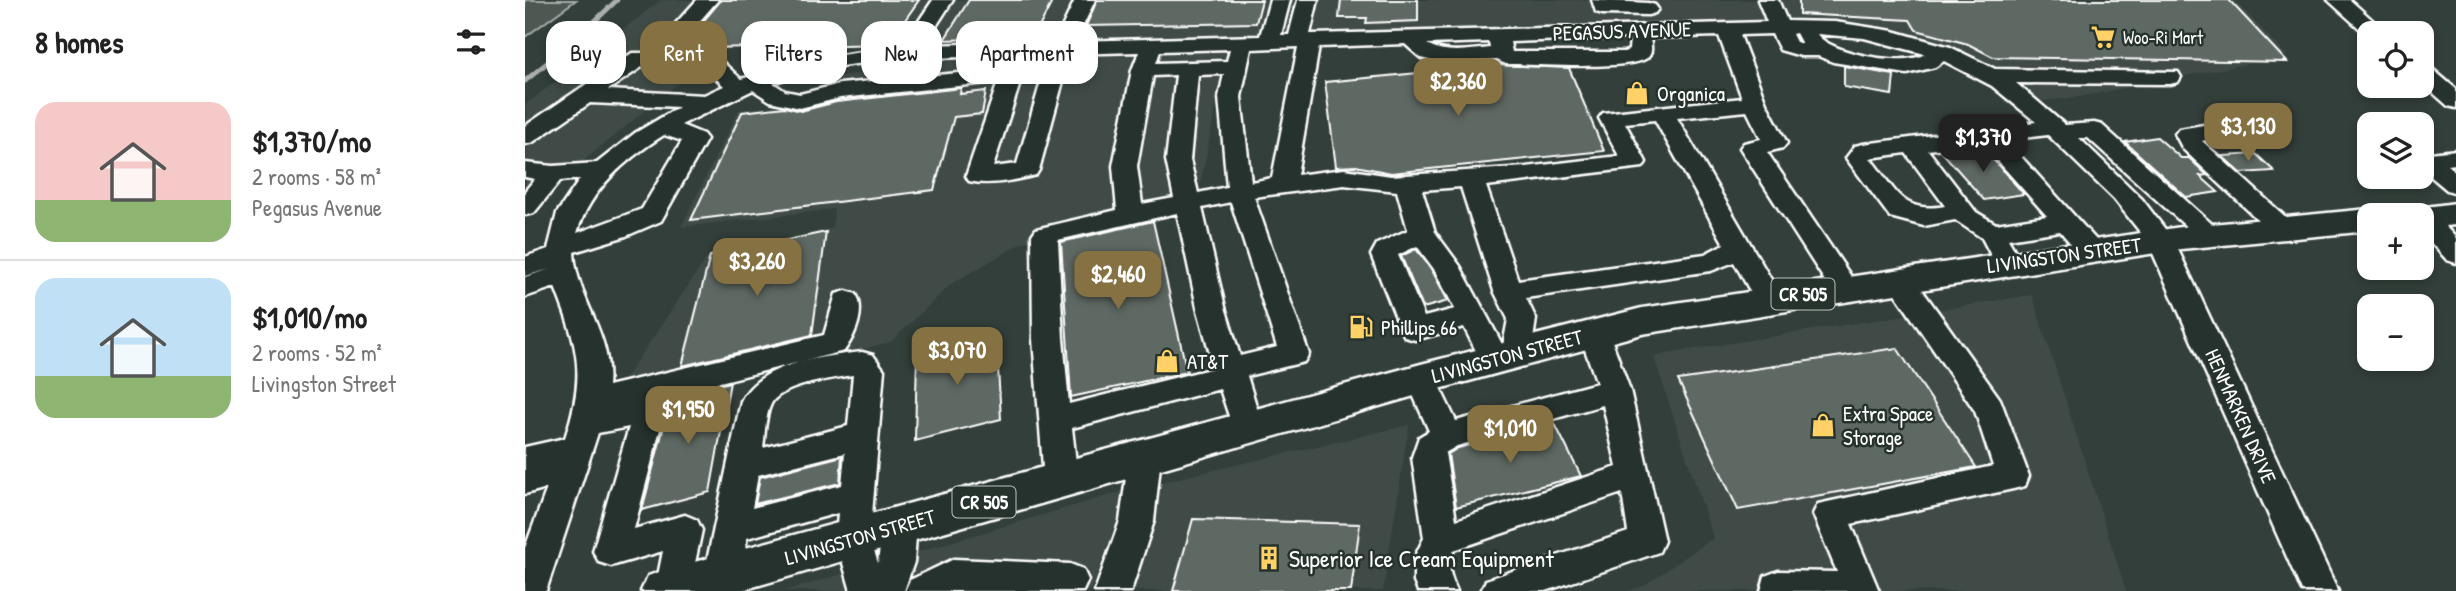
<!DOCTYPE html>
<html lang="en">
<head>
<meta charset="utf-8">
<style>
  body { margin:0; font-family:"Patrick Hand",sans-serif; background:#f6f6f6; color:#222; height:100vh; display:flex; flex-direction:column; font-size:26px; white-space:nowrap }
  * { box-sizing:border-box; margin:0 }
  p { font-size:23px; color:#767676 }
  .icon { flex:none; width:38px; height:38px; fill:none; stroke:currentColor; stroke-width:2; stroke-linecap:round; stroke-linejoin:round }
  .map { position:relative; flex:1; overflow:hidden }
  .drawer { display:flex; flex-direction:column; background:#fff; width:525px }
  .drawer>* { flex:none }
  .hud { position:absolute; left:21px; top:21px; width:665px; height:63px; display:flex; gap:14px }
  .fabs { position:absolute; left:1832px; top:21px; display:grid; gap:14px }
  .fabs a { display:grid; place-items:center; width:77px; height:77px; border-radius:14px; background:#fff; box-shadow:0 4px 10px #0003; font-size:35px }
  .price { position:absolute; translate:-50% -60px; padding:0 16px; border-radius:14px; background:#857141; color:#fff; font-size:23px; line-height:46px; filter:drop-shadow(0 2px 4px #0008) }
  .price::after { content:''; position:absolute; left:50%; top:42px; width:21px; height:16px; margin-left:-10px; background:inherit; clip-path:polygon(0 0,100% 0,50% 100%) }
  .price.active { background:#222; color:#fff }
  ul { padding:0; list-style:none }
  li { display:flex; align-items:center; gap:21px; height:175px; padding:0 35px }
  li+li { border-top:2px solid #e0e0e0 }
  li span { display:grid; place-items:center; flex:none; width:196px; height:140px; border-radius:21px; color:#555 }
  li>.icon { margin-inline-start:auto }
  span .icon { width:84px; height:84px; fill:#fffc; stroke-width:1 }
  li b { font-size:30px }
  h2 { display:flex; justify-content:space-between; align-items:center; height:84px; padding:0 35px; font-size:30px }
  .chip { padding:0 24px; border-radius:21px; background:#fff; box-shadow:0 4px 10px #0003; font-size:24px; line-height:63px }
  .chip.active { background:#857141; color:#fff }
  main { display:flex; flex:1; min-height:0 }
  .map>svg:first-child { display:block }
  .built { fill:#404c47 }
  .green { fill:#4d5853; stroke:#a6aca9; stroke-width:2 }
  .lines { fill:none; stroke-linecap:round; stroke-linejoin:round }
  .stream { stroke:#abb0ae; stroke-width:5 }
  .building { fill:#5f6964; stroke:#fff; stroke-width:2 }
  .minor-casing { stroke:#fff; stroke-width:5 }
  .major-casing { stroke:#fff; stroke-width:5 }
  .minor { fill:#26332d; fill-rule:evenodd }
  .major { fill:#26332d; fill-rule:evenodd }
  .labels { text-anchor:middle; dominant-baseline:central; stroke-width:5; stroke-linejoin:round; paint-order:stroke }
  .far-poi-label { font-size:18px; fill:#fff; stroke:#26332d; text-anchor:start }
  .shield { fill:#26332d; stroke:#bec2c0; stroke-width:2 }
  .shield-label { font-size:19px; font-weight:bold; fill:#fff }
  .street-label { font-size:21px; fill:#fff; stroke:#26332d }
  .poi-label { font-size:21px; fill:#fff; stroke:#26332d; text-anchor:start }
  .near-poi-label { font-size:24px; fill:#fff; stroke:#26332d; text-anchor:start }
</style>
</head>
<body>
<main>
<section class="drawer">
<h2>8 homes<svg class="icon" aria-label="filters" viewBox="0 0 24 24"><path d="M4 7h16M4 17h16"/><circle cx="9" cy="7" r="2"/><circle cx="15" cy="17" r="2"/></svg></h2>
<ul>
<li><span style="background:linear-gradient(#f6c9c9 70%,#8fb573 0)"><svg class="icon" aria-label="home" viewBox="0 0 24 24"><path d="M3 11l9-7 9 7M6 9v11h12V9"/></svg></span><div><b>$1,370/mo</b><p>2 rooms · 58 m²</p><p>Pegasus Avenue</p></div></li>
<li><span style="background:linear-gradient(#bfe0f5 70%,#8fb573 0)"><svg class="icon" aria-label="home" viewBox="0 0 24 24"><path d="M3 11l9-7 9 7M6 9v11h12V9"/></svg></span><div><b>$1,010/mo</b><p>2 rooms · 52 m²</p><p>Livingston Street</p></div></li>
</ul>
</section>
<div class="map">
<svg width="1931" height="591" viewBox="0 0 1931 591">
  <rect width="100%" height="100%" fill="#333f3a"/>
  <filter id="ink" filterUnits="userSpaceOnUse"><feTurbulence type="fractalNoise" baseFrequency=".0143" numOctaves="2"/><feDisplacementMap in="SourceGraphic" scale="14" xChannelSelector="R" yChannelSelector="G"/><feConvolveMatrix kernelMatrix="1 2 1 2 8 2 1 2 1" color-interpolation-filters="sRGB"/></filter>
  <g filter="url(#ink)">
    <path class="built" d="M 136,0 L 1709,0 L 1762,56 L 1553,97 L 1499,103 L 1420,52 L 1319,32 L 703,45 L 674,191 L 568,214 L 495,244 L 426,284 L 366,342 L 77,412 L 182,258 L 308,228 L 309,209 L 156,227 L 214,110 L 290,100 L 303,77 L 412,65 L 433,35 L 185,41 L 129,69 L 162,76 L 45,172 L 15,173 L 0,189 L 0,105 Z
      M 1507,295 L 1601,591 L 1101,591 L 1117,587 L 1188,538 L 1129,357 L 1150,352 Z
      M 884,425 L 858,591 L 576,591 L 599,502 L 566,591 L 260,591 L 602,490 Z"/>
    <path class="green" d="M 0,0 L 51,0 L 0,37 Z"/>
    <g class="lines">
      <path class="stream" d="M 0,81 L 50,40 L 92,0"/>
    </g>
    <path class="building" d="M 196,0 L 394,0 L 363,44 L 186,48 L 181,43 L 191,32 L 169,32 Z
      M 444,0 L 528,0 L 509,37 L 419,40 Z
      M 572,0 L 737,0 L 731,23 L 561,26 Z
      M 816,0 L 893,0 L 893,21 L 841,23 L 842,18 L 814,18 Z
      M 1274,0 L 1704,0 L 1762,62 L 1468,57 L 1443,44 L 1391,30 L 1385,20 L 1274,14 Z
      M 977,65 L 1044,68 L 1079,151 L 866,173 L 831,166 L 811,167 L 800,82 Z
      M 1319,66 L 1369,75 L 1367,95 L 1319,87 Z
      M 436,88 L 435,94 L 461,91 L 457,114 L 429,117 L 409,190 L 166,220 L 217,112 L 260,107 L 276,111 L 311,102 Z
      M 1632,137 L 1656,158 L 1664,158 L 1682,175 L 1675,176 L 1693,192 L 1661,197 L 1600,142 Z
      M 1442,148 L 1449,156 L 1463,154 L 1499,194 L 1459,200 L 1416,151 Z
      M 1731,154 L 1749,171 L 1716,173 L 1697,156 Z
      M 628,221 L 662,372 L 546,397 L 536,242 Z
      M 301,232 L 287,335 L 157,366 L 185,256 Z
      M 891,249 L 907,270 L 923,301 L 898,308 L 876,256 Z
      M 471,334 L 476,419 L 390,441 L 392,353 Z
      M 1372,348 L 1451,467 L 1213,510 L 1153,380 Z
      M 205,382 L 185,492 L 117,510 L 143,411 L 139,402 L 149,399 L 150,396 Z
      M 1029,422 L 1056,476 L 931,507 L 923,454 L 933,448 Z
      M 317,456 L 315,483 L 230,504 L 235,477 Z
      M 668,519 L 835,524 L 826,591 L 648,591 Z"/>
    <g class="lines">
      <g class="minor-casing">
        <path id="minor" d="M 172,0 L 193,0 L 165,32 L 216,79 L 295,58 L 377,46 L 408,0 L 428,0 L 399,45 L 530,42 L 550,0 L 570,0 L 551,41 L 735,36 L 745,0 L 765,0 L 756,35 L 764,35 L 773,0 L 793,0 L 785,34 L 788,34 L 1242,22 L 1233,0 L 1253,0 L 1262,21 L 1310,22 L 1368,31 L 1425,47 L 1470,69 L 1653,72 L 1656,77 L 1653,82 L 1645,84 L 1491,83 L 1540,125 L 1569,123 L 1577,125 L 1698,234 L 1694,240 L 1685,243 L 1676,240 L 1563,138 L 1554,138 L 1617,199 L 1649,241 L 1813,591 L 1777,591 L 1623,242 L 1589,199 L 1523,135 L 1481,140 L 1581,251 L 1577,257 C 1557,263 1548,245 1535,231 L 1483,239 L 1497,263 L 1493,269 L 1483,272 L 1473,269 L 1457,238 L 1430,220 L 1399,226 L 1365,217 L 1321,158 L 1330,146 L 1338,144 L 1511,122 L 1467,86 L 1419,61 L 1410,67 L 1382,74 L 1308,62 L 1293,56 L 1276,56 L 1255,50 L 1247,34 L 1215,35 L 1241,103 L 1262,143 L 1258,148 L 1242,152 L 1329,281 L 1333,288 L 1329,295 L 1319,298 L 1309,295 L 1215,148 L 1219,143 L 1236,139 L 1222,111 L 1152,118 L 1258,300 L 1254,307 L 1244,310 L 1234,307 L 1209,262 L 1186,271 L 1001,298 L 1011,319 L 1006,353 L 1001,361 L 991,364 L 983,362 L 981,367 L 970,370 L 959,367 L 939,327 L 890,340 L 880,337 L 876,330 L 846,255 L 852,244 L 883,230 L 872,191 L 819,185 L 729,197 L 784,354 L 779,362 L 722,376 L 738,428 L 733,437 L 722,440 L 711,437 L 695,389 L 547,428 L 553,480 L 548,490 L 536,494 L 524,490 L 519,480 L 508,339 L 507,235 L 511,229 L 592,210 L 588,166 L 607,70 L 614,52 L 503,55 L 500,66 L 530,63 L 538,65 L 541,70 L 514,170 L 511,175 C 491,180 464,186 444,181 L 441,176 L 473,82 L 315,98 L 275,108 L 245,101 L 228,90 L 156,125 L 178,134 L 182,139 L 136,221 L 101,236 L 49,252 C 51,299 88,334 83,386 L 299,335 L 311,294 L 321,291 L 331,294 C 341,311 330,336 319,351 L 127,399 L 135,401 L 140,410 L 109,529 L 160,515 L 172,520 L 177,530 L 164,591 L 130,591 L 138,551 L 86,566 L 74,562 L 68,551 L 104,427 L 73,433 L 21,591 L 0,591 L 0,548 L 22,488 L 0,494 L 0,447 L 40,438 C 61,374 54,349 30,287 L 0,297 L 0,277 L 25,269 L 0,276 L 0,257 L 23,249 L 32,213 L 55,179 L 35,181 L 9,213 L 0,215 L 0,191 L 10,179 L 0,177 L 0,163 L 28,166 L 72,163 L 110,133 L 154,107 L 65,103 L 8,142 L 0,144 L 0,126 L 107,53 L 123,53 L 126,58 L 123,63 L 83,90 L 179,95 L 199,86 L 143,32 ZM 1271,33 L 1277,44 L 1271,42 L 1267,34 ZM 1292,34 L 1339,38 L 1400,54 C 1380,67 1305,54 1292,34 ZM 1194,36 L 1217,98 L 1078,113 L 1074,118 L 1094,156 L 1001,167 L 866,176 L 819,169 L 772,175 L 794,47 L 880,44 L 896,58 L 915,63 L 972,60 L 981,64 C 1008,64 1103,71 1122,58 C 1128,54 1126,44 1125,38 ZM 1105,38 L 1104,50 L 1099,52 L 987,52 L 985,42 ZM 964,42 L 965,48 C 943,50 921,55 902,44 ZM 773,47 L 747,178 L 726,182 L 716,97 L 726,49 ZM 705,49 L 702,61 L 631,63 L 635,51 ZM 482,56 L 477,69 L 315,84 L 275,94 L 260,91 L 248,83 C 323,57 403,58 482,56 ZM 699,74 L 694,97 L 702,187 L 673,193 L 665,160 L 673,75 ZM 651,75 L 641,160 L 649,198 L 617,204 L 612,166 L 628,76 ZM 517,78 L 492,164 L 468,167 L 496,80 ZM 1130,120 L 1199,244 L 1180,254 L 993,280 L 961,186 L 1118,167 L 1121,162 L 1100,123 ZM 139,135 L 157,141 L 117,209 L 52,233 C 65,189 101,159 139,135 ZM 1457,143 L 1522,216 L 1471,224 L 1451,212 L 1403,150 ZM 1381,153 L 1420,206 C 1375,214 1371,189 1345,158 ZM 936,187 L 969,291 L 983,319 L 978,346 L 935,266 L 910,232 L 897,190 ZM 706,202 L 752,347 L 715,356 L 700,307 L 677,208 ZM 652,213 L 672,307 L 689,368 L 544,404 L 538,339 L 533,240 ZM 892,246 L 909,269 L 930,309 L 899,317 L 873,255 Z
          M 1067,0 L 1123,3 L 1130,5 L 1133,9 L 1130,13 L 1123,15 L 1078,14 L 1071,12 Z
          M 1803,0 L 1825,0 L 1862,33 L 1844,33 L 1844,37 Z
          M 1897,65 L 1905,67 L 1931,89 L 1931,108 L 1923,106 L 1897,83 Z
          M 1685,124 L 1693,126 L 1697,131 L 1693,136 L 1677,141 L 1765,221 L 1769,227 L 1765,233 L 1756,235 L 1747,233 L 1658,149 L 1650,134 L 1654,129 Z
          M 1931,150 L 1931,164 L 1922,165 L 1931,172 L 1931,193 L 1922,190 L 1897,169 L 1897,154 Z
          M 1897,209 L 1906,211 L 1931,238 L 1931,263 L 1922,260 L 1897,233 L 1897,215 L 1885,215 L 1888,211 Z
          M 1375,271 L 1385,273 L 1475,399 L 1504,476 L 1500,486 L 1488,489 L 1326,524 L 1354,591 L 1236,591 L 1240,576 L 1253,571 L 1312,572 L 1288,514 L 1293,504 L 1468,466 L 1450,411 L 1361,280 L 1365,273 Z
          M 1069,323 L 1079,326 L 1084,333 L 1105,390 L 1139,541 L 1134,552 L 1021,591 L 956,591 L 961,580 L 1103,532 L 1097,493 L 929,550 C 921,565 925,576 932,591 L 893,591 L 889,582 L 889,558 L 899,538 L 887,457 L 894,437 L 904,431 L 881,379 L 885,371 L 896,368 L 907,371 L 931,421 L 1072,383 L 1054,333 L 1059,326 ZM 1078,405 L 1092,467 L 931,520 L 920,453 L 932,446 Z
          M 337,352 L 348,355 L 359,370 L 345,539 L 353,563 C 357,537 357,500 394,513 L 399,523 L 391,537 L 389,562 L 379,591 L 326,591 L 311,539 L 313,513 L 222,538 L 215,575 L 210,586 L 197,591 L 184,586 L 179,575 L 216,401 C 236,362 297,357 337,352 ZM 328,375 L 323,426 L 238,448 C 240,434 240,416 246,404 C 255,385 310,378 328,375 ZM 320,453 L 317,485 L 227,508 L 233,475 Z
          M 620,443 L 631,447 L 636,456 L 629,521 L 606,591 L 570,591 L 595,521 L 604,456 L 609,447 Z
          M 429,559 L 545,564 L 558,569 L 563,580 L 558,591 L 380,591 L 385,580 Z"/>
      </g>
      <g class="major-casing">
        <path id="major" d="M 1931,203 L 1931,225 L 1897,228 L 1897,215 L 1881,215 L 1885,209 Z
          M 1844,209 L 1858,215 L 1844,215 L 1844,231 L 1656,249 L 1117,334 L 896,394 L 214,591 L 116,591 L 123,576 L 140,570 L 896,364 L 1117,308 L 1656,227 Z"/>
      </g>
      <use href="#minor" class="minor"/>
      <use href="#major" class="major"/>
    </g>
  </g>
  <defs>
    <g id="supermarket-bare" transform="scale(1.89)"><path d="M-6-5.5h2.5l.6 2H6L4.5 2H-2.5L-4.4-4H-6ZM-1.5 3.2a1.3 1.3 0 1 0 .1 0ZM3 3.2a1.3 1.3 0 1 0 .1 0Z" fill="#ffd166" stroke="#26332d" stroke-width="2.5" paint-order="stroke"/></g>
    <g id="shop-bare" transform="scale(1.89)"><path d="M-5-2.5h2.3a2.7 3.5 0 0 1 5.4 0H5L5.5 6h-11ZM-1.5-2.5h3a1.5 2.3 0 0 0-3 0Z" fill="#ffd166" stroke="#26332d" stroke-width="2.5" paint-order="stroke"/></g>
    <g id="fuel-bare" transform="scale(1.89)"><path d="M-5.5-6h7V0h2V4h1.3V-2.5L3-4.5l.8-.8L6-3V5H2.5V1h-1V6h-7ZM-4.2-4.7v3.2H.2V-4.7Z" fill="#ffd166" stroke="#26332d" stroke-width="2.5" paint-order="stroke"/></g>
    <g id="building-bare" transform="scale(1.89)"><path d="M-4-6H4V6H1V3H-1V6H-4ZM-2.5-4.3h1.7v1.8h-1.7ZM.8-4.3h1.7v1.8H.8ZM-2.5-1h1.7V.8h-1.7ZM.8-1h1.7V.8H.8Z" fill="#ffd166" stroke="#26332d" stroke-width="2.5" paint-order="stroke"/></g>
  </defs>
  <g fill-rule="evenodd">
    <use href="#supermarket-bare" x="1578" y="37"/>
    <use href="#shop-bare" x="1112" y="93"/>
    <use href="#fuel-bare" x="836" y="327"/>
    <use href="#shop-bare" x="642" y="361"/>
    <use href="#shop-bare" x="1298" y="425"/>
    <use href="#building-bare" x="744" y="558"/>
  </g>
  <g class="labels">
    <g class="far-poi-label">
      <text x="1598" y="37">Woo-Ri Mart</text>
    </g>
    <g class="shield">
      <rect x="1246.5" y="278.5" width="63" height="31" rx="5"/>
      <rect x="427.5" y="486.5" width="63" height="31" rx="5"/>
    </g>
    <g class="shield-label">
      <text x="1278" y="294">CR 505</text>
      <text x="459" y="502">CR 505</text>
    </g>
    <g class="street-label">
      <text transform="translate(1097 31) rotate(-2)">PEGASUS AVENUE</text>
      <text transform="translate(1539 255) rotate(-8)">LIVINGSTON STREET</text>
      <text transform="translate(982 356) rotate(-15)">LIVINGSTON STREET</text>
      <text transform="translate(1716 416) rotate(66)">HENMARKEN DRIVE</text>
      <text transform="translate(335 537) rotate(-16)">LIVINGSTON STREET</text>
    </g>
    <g class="poi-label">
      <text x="1132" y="93">Organica</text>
      <text x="856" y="327">Phillips 66</text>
      <text x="662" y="361">AT&amp;T</text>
      <text x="1318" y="413">Extra Space<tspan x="1318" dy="24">Storage</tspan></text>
    </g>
    <g class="near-poi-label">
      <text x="764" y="558">Superior Ice Cream Equipment</text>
    </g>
  </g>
</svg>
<div class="fabs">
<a><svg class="icon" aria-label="locate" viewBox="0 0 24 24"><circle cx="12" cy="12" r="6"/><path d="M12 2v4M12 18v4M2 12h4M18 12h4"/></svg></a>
<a><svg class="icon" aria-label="layers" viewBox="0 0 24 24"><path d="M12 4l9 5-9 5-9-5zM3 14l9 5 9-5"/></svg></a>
<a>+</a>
<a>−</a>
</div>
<b class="price" style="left:933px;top:118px">$2,360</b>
<b class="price" style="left:1723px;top:163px">$3,130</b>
<b class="price active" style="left:1458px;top:174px">$1,370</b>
<b class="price" style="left:232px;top:298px">$3,260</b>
<b class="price" style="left:593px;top:311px">$2,460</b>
<b class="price" style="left:432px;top:387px">$3,070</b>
<b class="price" style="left:163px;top:446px">$1,950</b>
<b class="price" style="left:985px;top:465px">$1,010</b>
<div class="hud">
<a class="chip">Buy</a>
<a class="chip active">Rent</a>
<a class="chip">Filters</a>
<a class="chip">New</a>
<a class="chip">Apartment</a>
</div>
</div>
</main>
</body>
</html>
